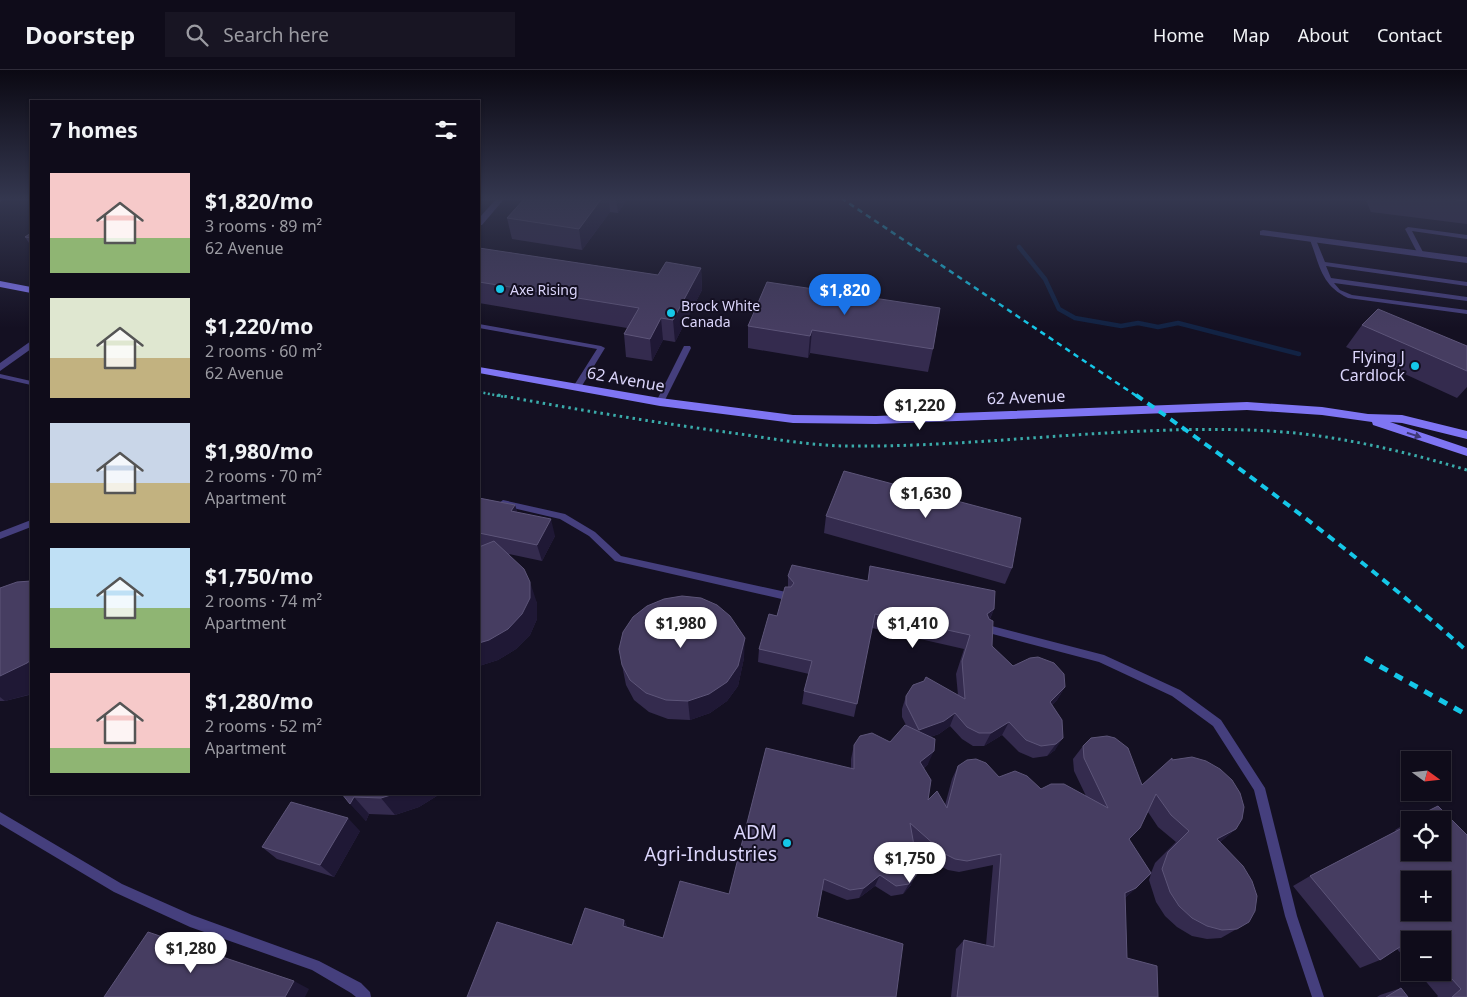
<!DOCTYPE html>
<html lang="en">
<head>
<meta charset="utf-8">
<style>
  body { margin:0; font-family:"Noto Sans",sans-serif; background:#181523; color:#f1f3f6; height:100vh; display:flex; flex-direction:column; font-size:19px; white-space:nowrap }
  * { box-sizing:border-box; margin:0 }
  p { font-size:16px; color:#9b9ba2 }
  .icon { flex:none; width:28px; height:28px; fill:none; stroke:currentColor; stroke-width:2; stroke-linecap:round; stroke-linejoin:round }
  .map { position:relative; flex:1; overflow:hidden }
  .details { position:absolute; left:30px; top:30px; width:450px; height:695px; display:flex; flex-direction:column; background:#0f0c1a; border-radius:0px; box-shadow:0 1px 4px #0004,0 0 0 1px #2f2c39 }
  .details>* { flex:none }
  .needle { width:32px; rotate:105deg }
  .tools { position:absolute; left:1401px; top:681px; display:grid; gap:10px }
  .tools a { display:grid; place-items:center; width:50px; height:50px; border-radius:0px; background:#0f0c1a; box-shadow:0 1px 4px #0004,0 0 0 1px #2f2c39; font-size:25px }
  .price { position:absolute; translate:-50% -42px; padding:0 11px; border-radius:18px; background:#fff; color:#222; font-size:16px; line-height:32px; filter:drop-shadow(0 1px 2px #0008) }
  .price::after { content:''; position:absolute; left:50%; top:30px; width:15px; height:11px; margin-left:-8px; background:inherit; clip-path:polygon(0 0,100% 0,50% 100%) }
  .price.on { background:#1a73e8; color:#fff }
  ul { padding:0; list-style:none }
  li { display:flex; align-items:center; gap:15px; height:125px; padding:0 20px }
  li span { display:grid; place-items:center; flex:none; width:140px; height:100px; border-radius:0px; color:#555 }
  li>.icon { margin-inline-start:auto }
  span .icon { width:60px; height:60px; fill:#fffc; stroke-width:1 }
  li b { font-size:21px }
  h2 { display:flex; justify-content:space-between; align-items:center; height:60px; padding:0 20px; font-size:21px }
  header { display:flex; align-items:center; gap:30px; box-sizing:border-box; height:70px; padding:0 25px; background:#0f0c1a; border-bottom:1px solid #2f2c39 }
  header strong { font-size:24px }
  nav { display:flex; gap:28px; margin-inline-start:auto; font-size:18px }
  .search { width:350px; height:45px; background:#181523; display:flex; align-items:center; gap:12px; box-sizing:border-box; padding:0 18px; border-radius:0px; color:#9b9ba2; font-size:19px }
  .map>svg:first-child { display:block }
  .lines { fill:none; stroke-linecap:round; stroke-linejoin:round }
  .stream { stroke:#122344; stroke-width:4.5 }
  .path-far1 { stroke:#3aabaa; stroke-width:2.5; stroke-dasharray:2 2.5; stroke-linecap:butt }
  .path { stroke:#3aabaa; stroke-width:3; stroke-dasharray:2.5 4; stroke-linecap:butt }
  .service { fill:#453f7d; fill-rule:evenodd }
  .minor { fill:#453f7d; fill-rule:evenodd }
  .secondary { fill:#7f75f3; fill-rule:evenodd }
  .rail-far2 { stroke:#15c7e8; stroke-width:2.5; stroke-dasharray:5.5 4.5; stroke-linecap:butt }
  .rail-far1 { stroke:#15c7e8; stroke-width:4; stroke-dasharray:8 6; stroke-linecap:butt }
  .rail { stroke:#15c7e8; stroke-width:5; stroke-dasharray:9 8; stroke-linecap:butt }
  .wall { fill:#342b4e; fill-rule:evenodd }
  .shaded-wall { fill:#1f1835 }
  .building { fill:#463d61; stroke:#5d5579; fill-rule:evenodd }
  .oneway { fill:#3f3876 }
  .poi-dot { fill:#15c7e8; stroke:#141022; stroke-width:2 }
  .labels { text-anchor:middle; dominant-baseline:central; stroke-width:4; stroke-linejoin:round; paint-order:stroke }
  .far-poi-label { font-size:14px; fill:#dbd5fb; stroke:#141022; text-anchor:start }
  .poi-label { font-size:16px; fill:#dbd5fb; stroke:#141022; text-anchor:end }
  .street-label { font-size:16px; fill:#dbd5fb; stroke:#141022 }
  .near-poi-label { font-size:19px; fill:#dbd5fb; stroke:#141022; text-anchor:end }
</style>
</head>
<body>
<header>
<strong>Doorstep</strong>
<div class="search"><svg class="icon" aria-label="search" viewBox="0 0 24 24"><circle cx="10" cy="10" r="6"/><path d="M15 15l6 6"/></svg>Search here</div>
<nav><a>Home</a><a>Map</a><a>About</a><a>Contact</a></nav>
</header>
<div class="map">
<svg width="1467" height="927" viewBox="0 0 1467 927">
  <rect width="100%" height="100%" fill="#141022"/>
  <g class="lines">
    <path class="stream" d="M 1019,177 L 1045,209 L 1059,239 L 1075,248 L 1121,256 L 1138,253 L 1158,257 L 1178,253 L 1299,284"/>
    <path class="path-far1" d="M 479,322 L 505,327"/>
    <path class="path" d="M 498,325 C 578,340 659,353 740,364 C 774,369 808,375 843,376 C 985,378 1127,353 1270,361 C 1337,365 1403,381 1467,400"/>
    <path class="service" d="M 0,128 L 6,128 L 0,132 Z
      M 1408,157 L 1467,165 L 1467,169 L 1412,161 L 1424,184 L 1421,186 L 1418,184 L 1405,159 Z
      M 1311,169 L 1316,170 L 1325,192 L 1467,212 L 1467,216 L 1326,196 L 1331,208 L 1467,227 L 1467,231 L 1334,213 L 1340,220 L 1352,225 L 1467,240 L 1467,244 L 1348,228 C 1321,215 1320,196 1310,170 Z
      M 479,254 L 601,276 L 605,278 L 580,319 L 577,319 L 573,317 L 597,279 L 479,258 Z
      M 684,276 L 690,276 L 691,278 L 663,334 L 657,334 L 656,332 Z
      M 0,304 L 31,311 L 31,315 L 0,308 Z
      M 503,430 L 565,444 L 595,462 L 621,486 L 786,522 L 789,523 L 791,526 L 789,529 L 786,530 L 615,491 L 589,466 L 560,449 L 500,435 L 499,433 Z
      M 31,450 L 31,457 L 0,469 L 0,462 Z
      M 988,555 L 1104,585 L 1180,620 L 1221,650 L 1265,718 L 1297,846 L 1324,927 L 1312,927 L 1285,846 L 1254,720 L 1213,656 L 1172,626 L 1099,592 L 985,562 L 983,559 L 985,556 Z
      M 0,742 L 122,814 L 192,845 L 319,891 L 361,913 L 370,922 L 371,927 L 356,927 L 351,923 L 312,900 L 190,857 L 114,822 L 0,754 Z"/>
    <path class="minor" d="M 497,128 L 505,128 L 482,155 L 479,155 L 479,148 Z
      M 1263,160 L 1467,187 L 1467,193 L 1260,165 L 1260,161 Z
      M 31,271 L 31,279 L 0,301 L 0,293 Z"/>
    <path class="secondary" d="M 0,211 L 31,217 L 31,223 L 0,217 Z
      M 479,297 L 660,328 L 793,345 L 876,346 L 1247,332 L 1322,337 L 1368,344 L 1402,345 L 1467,361 L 1467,369 L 1402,353 L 1390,352 L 1467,378 L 1467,386 L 1373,355 L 1372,352 L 1322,345 L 1247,340 L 876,354 L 793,353 L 660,336 L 479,303 Z"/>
    <path class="rail-far2" d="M 841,128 L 1138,327"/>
    <path class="rail-far1" d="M 1136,325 C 1251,405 1362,488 1467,581"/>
    <path class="rail" d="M 1365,588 L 1467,645"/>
  </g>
  <path class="wall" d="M 525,128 L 628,128 L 618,143 L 610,142 L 582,180 L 512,169 L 507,148 Z
    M 1365,128 L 1467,128 L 1467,154 L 1371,142 Z
    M 31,163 L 31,176 L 25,167 Z
    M 479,178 L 658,205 L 701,198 L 702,220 L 675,272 L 663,270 L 652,291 L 626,287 L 624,264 L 627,258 L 479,233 Z
    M 767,212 L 933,279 L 928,302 L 810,283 L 808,288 L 748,278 L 748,256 Z
    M 1362,255 L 1467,276 L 1467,317 L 1457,328 L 1346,277 Z
    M 479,428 L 515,435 L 517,442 L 555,466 L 542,491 L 509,484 L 537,533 L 537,549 L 530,565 L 516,579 L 498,590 L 479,596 Z
    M 826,446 L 1012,498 L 1005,514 L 824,463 Z
    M 788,506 L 994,539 L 990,549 L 992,576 L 1013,596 L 1065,617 L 1057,630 L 1052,635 L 1062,650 L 1055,680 L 1047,686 L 1033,688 L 1019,682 L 1002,665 L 984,676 L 973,676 L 962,669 L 950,656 L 939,664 L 930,667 L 928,694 L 924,698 L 928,730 L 945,735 L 952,709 L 958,696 L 999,707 L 1041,719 L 1086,726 L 1074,701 L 1073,689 L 1083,676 L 1142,715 L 1172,690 L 1236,759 L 1220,772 L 1249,852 L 1221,868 L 1207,869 L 1192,866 L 1177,857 L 1165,846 L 1156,832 L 1149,810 L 1151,804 L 1125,828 L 1127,888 L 1158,927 L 951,927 L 956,879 L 964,870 L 986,875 L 993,795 L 959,802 L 948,800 L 938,795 L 914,773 L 911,815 L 903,824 L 891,826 L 875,816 L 859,828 L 847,830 L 822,820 L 817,847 L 896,927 L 572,875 L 624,850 L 627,857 L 663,868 L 729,824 L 851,699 L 851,689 L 854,675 L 890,672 L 906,655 L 902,647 L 902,639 L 906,626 L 958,625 L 956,604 L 964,579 L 872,558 L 854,647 L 802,634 L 804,621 L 809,604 L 758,592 L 759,579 L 777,546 L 788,517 ZM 1148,742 L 1158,757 L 1176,772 L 1155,793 L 1151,803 L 1129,769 Z
    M 0,518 L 29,625 L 5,631 L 0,631 Z
    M 744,588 L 738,616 L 727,631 L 710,643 L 690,650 L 668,649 L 649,642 L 634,630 L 626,615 L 622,595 Z
    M 342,724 L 440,724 L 419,737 L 395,745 L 369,744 L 366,751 Z
    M 1438,736 L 1467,765 L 1467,927 L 1437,927 L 1438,926 L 1418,902 L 1442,902 L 1442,870 L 1410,870 L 1410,894 L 1397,879 L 1380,890 L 1360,898 L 1293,816 L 1310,806 L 1396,761 L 1395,760 L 1410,751 L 1410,782 L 1442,782 L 1442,750 L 1411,750 ZM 1410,810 L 1442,810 L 1442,842 L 1410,842 Z
    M 360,761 L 334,807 L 277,789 L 262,777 Z
    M 1401,918 L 1408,927 L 1377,927 L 1380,925 Z"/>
  <path class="shaded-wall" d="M 602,128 L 609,128 L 610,142 L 582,180 L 579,159 Z
    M 616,128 L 628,128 L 618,143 Z
    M 701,198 L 702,220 L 675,272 L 673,250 Z
    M 661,248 L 663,270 L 652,291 L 650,269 Z
    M 812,260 L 810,283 L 808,288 L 810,266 Z
    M 515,435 L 520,452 L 511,441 Z
    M 551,449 L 555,466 L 542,491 L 537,475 Z
    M 530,512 L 537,533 L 537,549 L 530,565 L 516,579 L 498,590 L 479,596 L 479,573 Z
    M 994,539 L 988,553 L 987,544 Z
    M 745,568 L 744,588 L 738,616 L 727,631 L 710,643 L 690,650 L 688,631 Z
    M 31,590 L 31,624 L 5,631 L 0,627 L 0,606 Z
    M 1065,617 L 1057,630 L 1042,645 L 1050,632 Z
    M 955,643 L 950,656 L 939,664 L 914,672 L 919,660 Z
    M 1009,652 L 1002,665 L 984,676 L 991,663 Z
    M 1063,668 L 1055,680 L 1047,686 L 1056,674 Z
    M 934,681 L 928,694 L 915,705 L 920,692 Z
    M 394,724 L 440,724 L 419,737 L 395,745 L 381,728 Z
    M 354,727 L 369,744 L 366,751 L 350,734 Z
    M 348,748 L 360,761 L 334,807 L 320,795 Z
    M 1236,759 L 1221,771 L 1203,781 L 1217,769 Z
    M 917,804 L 911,815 L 903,824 L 909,814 Z
    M 880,805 L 875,816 L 859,828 L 864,818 Z
    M 1136,818 L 1124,829 L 1125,823 Z
    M 624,850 L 628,860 L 623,856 Z
    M 294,911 L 309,919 L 305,927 L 285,927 Z"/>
  <path class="building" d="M 525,128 L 602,128 L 579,159 L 507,148 Z
    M 1445,128 L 1467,128 L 1467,131 Z
    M 31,163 L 31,168 L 25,167 Z
    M 479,178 L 658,205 L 666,192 L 701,198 L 673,250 L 661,248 L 650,269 L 624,264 L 639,238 L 479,212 Z
    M 767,212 L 940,238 L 933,279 L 812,260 L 810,266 L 748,256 Z
    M 1378,239 L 1467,276 L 1467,301 L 1362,255 Z
    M 844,401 L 1021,448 L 1012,498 L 826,446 Z
    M 479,428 L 515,435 L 511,441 L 551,449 L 537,475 L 479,463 Z
    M 494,471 L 524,499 L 530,512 L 530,528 L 522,544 L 508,559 L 489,570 L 479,573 L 479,477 Z
    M 792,495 L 868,511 L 870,496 L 995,521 L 994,539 L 987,544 L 989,549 L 993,551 L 992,576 L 1013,596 L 1030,588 L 1038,587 L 1054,593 L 1064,604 L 1065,617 L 1050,632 L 1062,650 L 1063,668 L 1056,674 L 1041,676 L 1026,670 L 1009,652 L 991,663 L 979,663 L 967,657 L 955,643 L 944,651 L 919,660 L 906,634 L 906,626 L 913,615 L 924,611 L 926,607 L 965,629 L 962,591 L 970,565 L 875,544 L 857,634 L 804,621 L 812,591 L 759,579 L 769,544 L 777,546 L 785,517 L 791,517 L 794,513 L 788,506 Z
    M 31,511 L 31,590 L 27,593 L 0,606 L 0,518 L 17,512 Z
    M 682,526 L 701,528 L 717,535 L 730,546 L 745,568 L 738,596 L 727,612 L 709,624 L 688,631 L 666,630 L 646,623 L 630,610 L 622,595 L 619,579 L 623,562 L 633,547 L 647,536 L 664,529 Z
    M 905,655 L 935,669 L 934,681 L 920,692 L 931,710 L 928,730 L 937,721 L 947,738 L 958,696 L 967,690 L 976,689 L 986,693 L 999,707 L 1015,701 L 1027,706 L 1041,719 L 1051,714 L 1064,714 L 1108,738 L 1084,688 L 1083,676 L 1091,668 L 1107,666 L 1115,668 L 1128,678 L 1142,715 L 1172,688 L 1172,690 L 1192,687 L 1206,691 L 1220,699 L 1232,710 L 1240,723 L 1244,737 L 1242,749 L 1236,759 L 1217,769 L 1243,796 L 1252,811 L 1257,826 L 1255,841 L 1249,852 L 1237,859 L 1222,860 L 1207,856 L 1192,848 L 1179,836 L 1170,822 L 1162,799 L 1168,782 L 1189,761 L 1171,745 L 1156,724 L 1140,758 L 1129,769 L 1151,803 L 1136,818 L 1125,823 L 1127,888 L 1157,896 L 1158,927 L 957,927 L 964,870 L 994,877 L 1001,784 L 967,791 L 955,789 L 945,784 L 910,753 L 918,798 L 917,804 L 909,814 L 896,816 L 880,805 L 864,818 L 850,820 L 824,809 L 817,847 L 903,874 L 896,927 L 467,927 L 497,852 L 572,875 L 585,838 L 624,850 L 623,856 L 663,868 L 680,811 L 729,824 L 766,678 L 854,699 L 854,675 L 860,666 L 872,663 L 890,672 Z
    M 342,724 L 394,724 L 381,728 L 354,727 L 350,734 Z
    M 291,732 L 348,748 L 320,795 L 262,777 Z
    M 1438,736 L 1467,765 L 1467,927 L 1452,927 L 1461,919 L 1442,898 L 1442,870 L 1418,870 L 1415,867 L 1380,890 L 1310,806 L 1410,754 L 1410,782 L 1442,782 L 1442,750 L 1415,750 L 1414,748 ZM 1410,810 L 1442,810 L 1442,842 L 1410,842 Z
    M 148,862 L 294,911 L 285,927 L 104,927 Z
    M 1401,918 L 1408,927 L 1386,927 Z"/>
  <defs><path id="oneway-solid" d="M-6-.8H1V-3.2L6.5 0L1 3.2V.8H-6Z" transform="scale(1.25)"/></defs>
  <use class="oneway" href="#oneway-solid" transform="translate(1414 365) rotate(18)"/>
  <linearGradient id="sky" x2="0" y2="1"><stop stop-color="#0b0913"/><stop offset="0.5" stop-color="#34374f"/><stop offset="1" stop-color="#34374f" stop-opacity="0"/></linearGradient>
  <rect width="1467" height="258" fill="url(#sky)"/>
  <g class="poi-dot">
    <circle cx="500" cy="219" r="5"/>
    <circle cx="671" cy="243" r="5"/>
    <circle cx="1415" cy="296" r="5"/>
    <circle cx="787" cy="773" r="5"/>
  </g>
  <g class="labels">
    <g class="far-poi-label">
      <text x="510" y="219">Axe Rising</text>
      <text x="681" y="235">Brock White<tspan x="681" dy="16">Canada</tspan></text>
    </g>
    <g class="poi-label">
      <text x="1405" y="287">Flying J<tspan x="1405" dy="18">Cardlock</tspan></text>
    </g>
    <g class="street-label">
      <text transform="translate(626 309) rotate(10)">62 Avenue</text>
      <text transform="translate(1026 327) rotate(-2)">62 Avenue</text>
    </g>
    <g class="near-poi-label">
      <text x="777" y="762">ADM<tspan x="777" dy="22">Agri-Industries</tspan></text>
    </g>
  </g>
</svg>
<div class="tools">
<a><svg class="needle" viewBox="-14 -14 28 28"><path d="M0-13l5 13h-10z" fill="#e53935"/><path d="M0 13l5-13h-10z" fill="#9b9ba2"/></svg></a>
<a><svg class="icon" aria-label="locate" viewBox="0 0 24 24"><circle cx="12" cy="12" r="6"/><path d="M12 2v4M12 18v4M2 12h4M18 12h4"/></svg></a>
<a>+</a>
<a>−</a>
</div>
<b class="price on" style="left:845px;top:246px">$1,820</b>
<b class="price" style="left:920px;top:361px">$1,220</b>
<b class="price" style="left:926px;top:449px">$1,630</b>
<b class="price" style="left:681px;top:579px">$1,980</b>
<b class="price" style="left:913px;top:579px">$1,410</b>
<b class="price" style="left:910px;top:814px">$1,750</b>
<b class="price" style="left:191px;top:904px">$1,280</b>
<section class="details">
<h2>7 homes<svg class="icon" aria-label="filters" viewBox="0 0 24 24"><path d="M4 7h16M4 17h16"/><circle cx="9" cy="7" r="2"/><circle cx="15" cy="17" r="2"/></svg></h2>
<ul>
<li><span style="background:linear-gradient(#f6c9c9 65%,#8fb573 0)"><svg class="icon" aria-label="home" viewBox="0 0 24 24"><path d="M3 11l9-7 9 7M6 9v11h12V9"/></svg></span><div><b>$1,820/mo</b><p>3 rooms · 89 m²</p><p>62 Avenue</p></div></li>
<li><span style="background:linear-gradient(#dfe7d0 60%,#c2b280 0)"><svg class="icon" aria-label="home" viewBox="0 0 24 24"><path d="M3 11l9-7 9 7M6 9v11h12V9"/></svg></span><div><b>$1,220/mo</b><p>2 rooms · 60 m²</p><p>62 Avenue</p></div></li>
<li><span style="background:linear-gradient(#c9d6e8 60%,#c2b280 0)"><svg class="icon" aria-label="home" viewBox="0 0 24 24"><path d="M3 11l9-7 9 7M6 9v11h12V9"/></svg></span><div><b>$1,980/mo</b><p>2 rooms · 70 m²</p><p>Apartment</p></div></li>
<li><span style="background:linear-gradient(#bfe0f5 60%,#8fb573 0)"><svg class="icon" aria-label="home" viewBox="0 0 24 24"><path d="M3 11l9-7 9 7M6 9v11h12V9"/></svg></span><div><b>$1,750/mo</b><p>2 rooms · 74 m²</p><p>Apartment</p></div></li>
<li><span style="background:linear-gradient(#f6c9c9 75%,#8fb573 0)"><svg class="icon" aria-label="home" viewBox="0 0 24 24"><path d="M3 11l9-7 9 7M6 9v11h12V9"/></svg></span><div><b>$1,280/mo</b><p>2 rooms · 52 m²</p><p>Apartment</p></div></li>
</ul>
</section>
</div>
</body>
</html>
